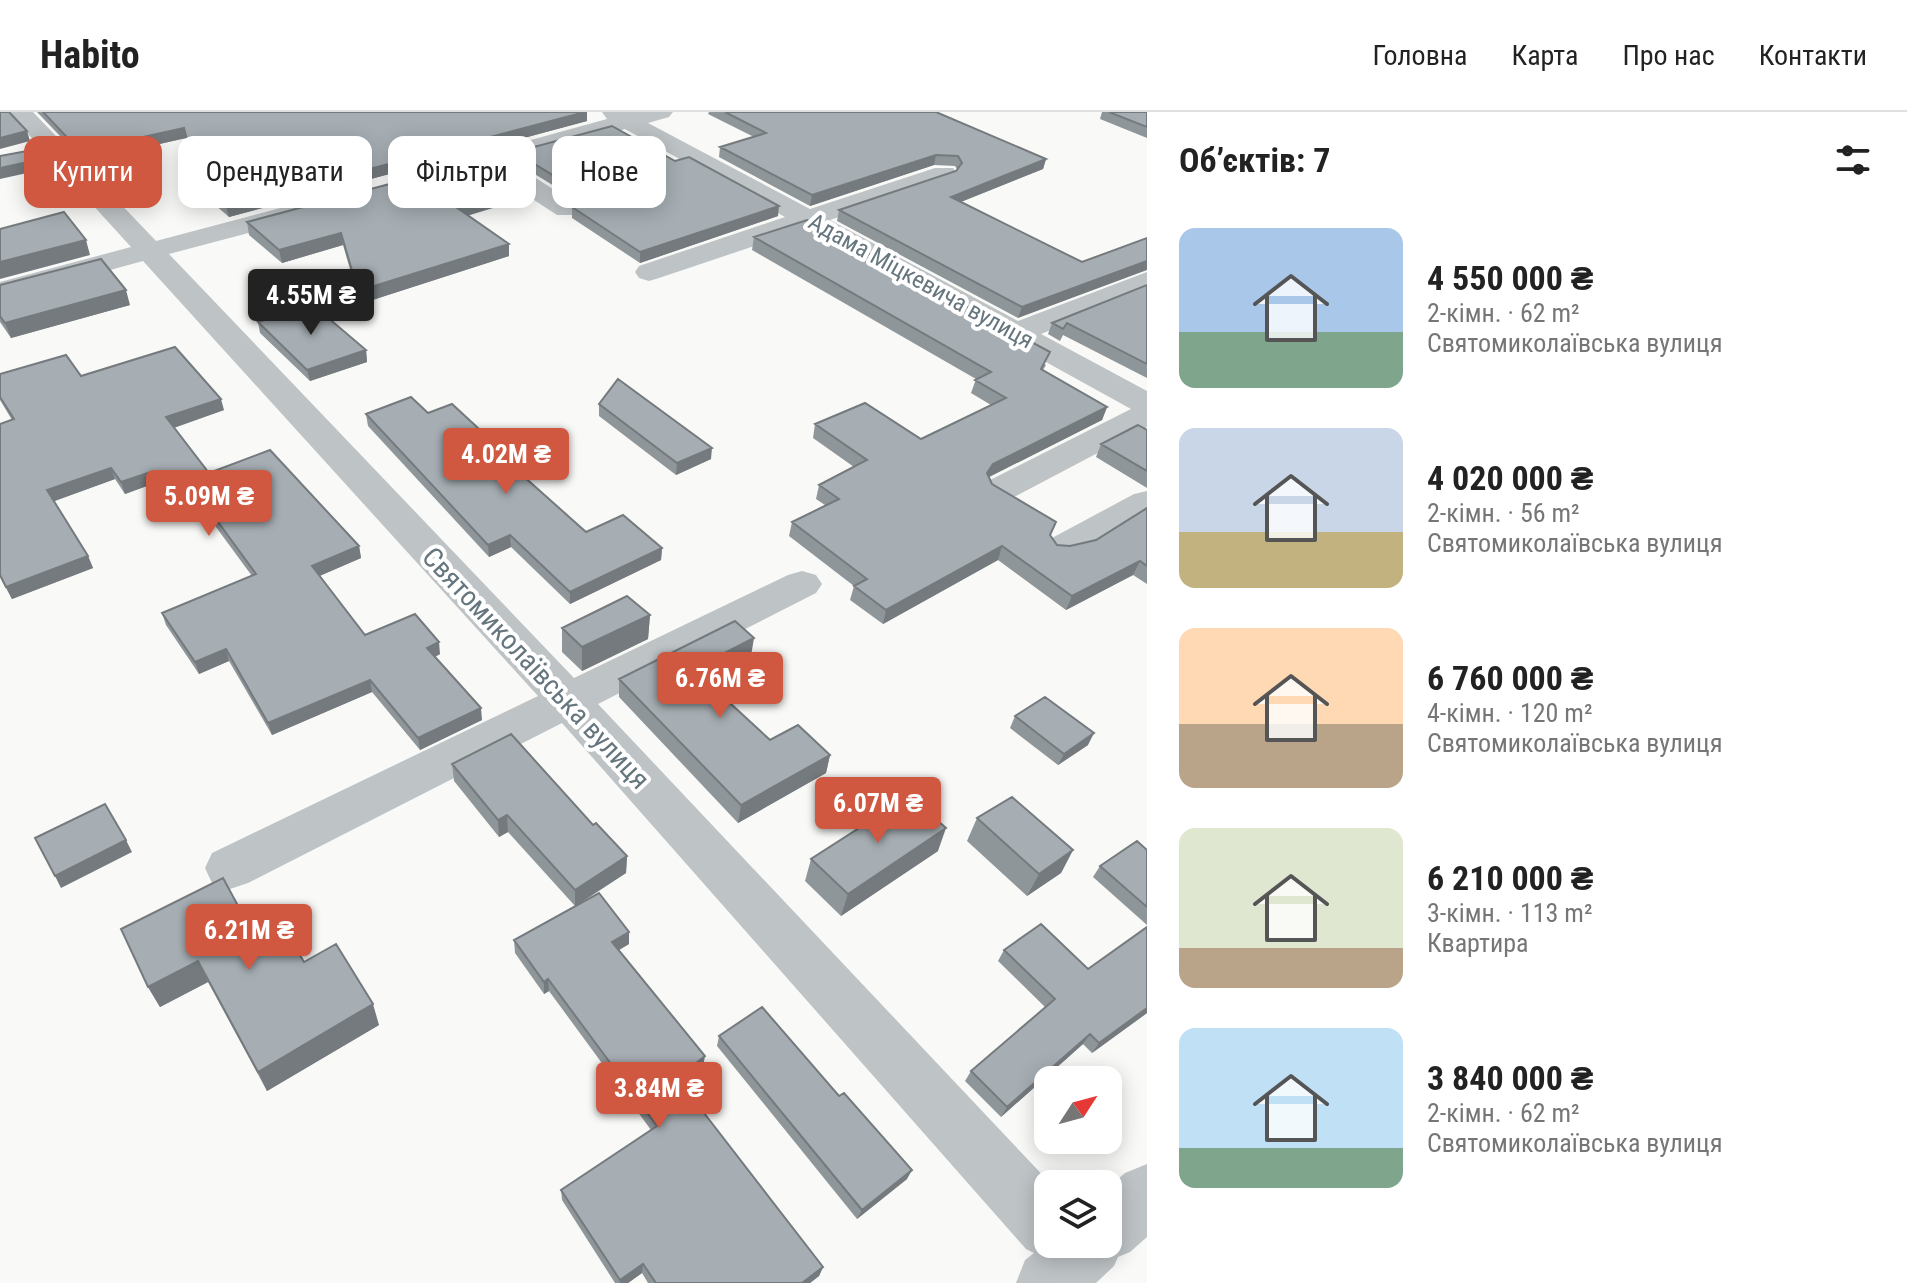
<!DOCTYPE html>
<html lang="uk">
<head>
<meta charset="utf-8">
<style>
  body { margin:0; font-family:"Roboto Condensed",sans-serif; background:#f6f6f6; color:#222; height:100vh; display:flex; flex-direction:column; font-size:30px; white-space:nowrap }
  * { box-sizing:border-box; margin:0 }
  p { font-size:26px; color:#767676 }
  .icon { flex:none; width:44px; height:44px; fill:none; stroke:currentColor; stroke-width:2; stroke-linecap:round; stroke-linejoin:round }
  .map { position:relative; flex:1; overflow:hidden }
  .side { display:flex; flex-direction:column; background:#fff; width:760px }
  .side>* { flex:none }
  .hud { position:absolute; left:24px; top:24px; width:760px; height:72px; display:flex; gap:16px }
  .needle { width:52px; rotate:54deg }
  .tools { position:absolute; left:1034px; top:954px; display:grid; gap:16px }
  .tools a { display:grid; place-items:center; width:88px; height:88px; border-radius:16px; background:#fff; box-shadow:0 4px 20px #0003; font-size:40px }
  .price { position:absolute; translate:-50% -68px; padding:0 18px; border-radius:8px; background:#d05840; color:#fff; font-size:26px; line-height:52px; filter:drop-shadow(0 2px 4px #0008) }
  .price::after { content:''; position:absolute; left:50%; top:48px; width:24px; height:18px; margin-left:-12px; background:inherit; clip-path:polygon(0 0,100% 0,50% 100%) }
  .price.selected { background:#222; color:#fff }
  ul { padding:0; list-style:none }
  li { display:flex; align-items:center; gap:24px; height:200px; padding:0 32px }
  li span { display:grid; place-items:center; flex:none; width:224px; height:160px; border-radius:16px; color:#555 }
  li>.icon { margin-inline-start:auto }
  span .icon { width:96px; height:96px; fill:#fffc; stroke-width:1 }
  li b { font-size:34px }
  h2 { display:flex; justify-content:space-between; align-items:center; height:96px; padding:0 32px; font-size:34px }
  .pill { padding:0 28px; border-radius:16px; background:#fff; box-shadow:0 4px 20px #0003; font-size:28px; line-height:72px }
  .pill.selected { background:#d05840; color:#fff }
  header { display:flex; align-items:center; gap:48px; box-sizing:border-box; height:112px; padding:0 40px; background:#fff; border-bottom:2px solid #e0e0e0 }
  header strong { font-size:38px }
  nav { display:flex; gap:44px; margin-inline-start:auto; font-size:28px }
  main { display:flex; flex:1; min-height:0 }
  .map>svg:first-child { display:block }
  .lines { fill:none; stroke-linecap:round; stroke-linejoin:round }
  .minor { fill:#bec3c6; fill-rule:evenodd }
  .wall { fill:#8f969a }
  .shaded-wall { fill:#747a7d }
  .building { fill:#a6aeb3; stroke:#747a7d; stroke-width:2 }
  .labels { text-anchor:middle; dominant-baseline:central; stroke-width:8; stroke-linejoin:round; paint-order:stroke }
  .far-street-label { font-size:24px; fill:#66767e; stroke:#fff }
  .street-label { font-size:28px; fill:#66767e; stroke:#fff }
</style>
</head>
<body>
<header>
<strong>Habito</strong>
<nav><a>Головна</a><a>Карта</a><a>Про нас</a><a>Контакти</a></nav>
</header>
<main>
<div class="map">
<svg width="1147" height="1171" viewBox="0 0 1147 1171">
  <rect width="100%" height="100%" fill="#f9f9f7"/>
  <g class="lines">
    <path class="minor" d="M 8,0 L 33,0 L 156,129 L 303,90 L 312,92 L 316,98 L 312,104 L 169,142 L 574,566 L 788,463 L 802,459 L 816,463 L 822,472 L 816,481 L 598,592 L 1051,1072 L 1048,1072 L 1048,1132 L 1108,1132 L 1108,1076 L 1125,1061 L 1147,1052 L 1147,1125 L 1130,1140 L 1118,1145 L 1114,1154 L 1096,1171 L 1016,1171 L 1025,1148 L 1034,1141 L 1026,1137 L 562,611 L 248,771 L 230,777 L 212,771 L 205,756 L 212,741 L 538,584 L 143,149 L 0,188 L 0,170 L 131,135 Z
      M 602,0 L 673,0 L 669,5 L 648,11 L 810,97 L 935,56 L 953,56 L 957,61 L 953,66 L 830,108 L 1018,209 L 1147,160 L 1147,179 L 1041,222 L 1147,279 L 1147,315 L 1016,384 L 1003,387 L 990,384 L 985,376 L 990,368 L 1131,297 L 805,117 L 659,166 L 649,169 L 639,166 L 635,160 L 639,154 L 785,105 L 625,17 L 509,49 L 575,91 L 579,97 L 575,103 L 557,103 L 485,56 L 427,72 L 418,69 L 414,64 L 418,59 L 607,7 Z
      M 1147,379 L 1147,405 C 1120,421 1084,452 1052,444 L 1047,435 L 1052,426 L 1134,382 Z"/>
  </g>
  <path class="wall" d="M 37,0 L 587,0 L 587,9 L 229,105 L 200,80 L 186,26 L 84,49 Z
    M 709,0 L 936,0 L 1046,47 L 1043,57 L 961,90 L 1082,150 L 1018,206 L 837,109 L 839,98 L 956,59 L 957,57 L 955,54 L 934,53 L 810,94 L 719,45 L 720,35 L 754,25 L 708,2 Z
    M 1102,0 L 1147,0 L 1147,26 L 1100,7 Z
    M 515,40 L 675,49 L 778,104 L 640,151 L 572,106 L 572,95 L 578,91 L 577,88 L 515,50 Z
    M 525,86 L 468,103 L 509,144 L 360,192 L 343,133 L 282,151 L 249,123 L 247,110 Z
    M 754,125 L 1046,253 L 1043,258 L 1107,295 L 1102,308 L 989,365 L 992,372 L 1056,410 L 1050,423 L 1057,433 L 1070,434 L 1096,428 L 1147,396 L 1147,472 L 1133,463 L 1066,498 L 998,448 L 883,512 L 850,488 L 854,474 L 789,424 L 792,410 L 825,393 L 816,387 L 819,373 L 854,355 L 813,326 L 815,312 L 921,327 L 991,293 L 971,281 L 976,267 L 752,138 Z
    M 0,173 L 130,193 L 11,226 L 0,210 Z
    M 1147,173 L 1147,266 L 1063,223 L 1060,229 L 1048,222 L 1052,211 Z
    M 258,210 L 366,238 L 367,250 L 310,269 L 260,221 Z
    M 0,262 L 81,264 L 224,298 L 174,316 L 209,361 L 359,434 L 361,446 L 319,464 L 365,523 L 440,542 L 435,545 L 482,608 L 420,638 L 372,580 L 272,623 L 229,549 L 199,562 L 166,513 L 162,501 L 252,464 L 202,396 L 181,405 L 155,371 L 125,382 L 115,367 L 54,389 L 88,444 L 93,456 L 12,487 L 0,465 L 0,312 L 12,308 L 0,288 Z
    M 599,292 L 711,347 L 676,363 L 599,304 Z
    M 428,301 L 517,358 L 586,420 L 662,436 L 661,448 L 570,492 L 511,435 L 489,445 L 368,314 L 366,302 Z
    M 1147,318 L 1147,376 L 1096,345 L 1101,332 Z
    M 650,503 L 648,527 L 582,559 L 562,540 L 562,516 Z
    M 751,544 L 705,568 L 770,628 L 830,643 L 826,661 L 738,711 L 619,585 L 619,567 Z
    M 1015,604 L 1088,633 L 1058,653 L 1010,616 Z
    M 452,652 L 593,713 L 627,744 L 626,761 L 582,790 L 629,832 L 619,838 L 703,955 L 682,972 L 823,1155 L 819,1164 L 810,1171 L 648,1171 L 642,1161 L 628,1171 L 615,1171 L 562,1088 L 561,1078 L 651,1018 L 549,879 L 544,882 L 515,841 L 514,828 L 575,794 L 508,720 L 499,725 L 454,669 Z
    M 977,706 L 1073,738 L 1061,761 L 1027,784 L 967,729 Z
    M 1147,738 L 1147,813 L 1093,765 L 1100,754 Z
    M 938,739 L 841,804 L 805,769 L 811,747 Z
    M 1147,815 L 1147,901 L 1092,941 L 1083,932 L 1001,1005 L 965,969 L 971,959 L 1045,895 L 998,849 L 1004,838 L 1088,857 Z
    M 256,827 L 304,850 L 379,913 L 267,979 L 208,870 L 160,895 L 148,875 Z
    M 719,924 L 907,1067 L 857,1107 L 717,934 Z"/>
  <path class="shaded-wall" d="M 587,0 L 587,9 L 229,105 L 226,95 Z
    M 184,16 L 186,26 L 84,49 L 80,39 Z
    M 27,19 L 30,29 L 0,37 L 0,26 Z
    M 936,43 L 934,53 L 810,94 L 812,83 Z
    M 51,45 L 54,55 L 0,67 L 0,56 Z
    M 1046,47 L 1043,57 L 948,95 L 951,85 Z
    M 525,74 L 525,86 L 457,107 L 456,95 Z
    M 779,94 L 778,104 L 640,151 L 640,140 Z
    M 341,121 L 343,133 L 282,151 L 279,138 Z
    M 86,128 L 90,143 L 0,167 L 0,150 Z
    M 509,132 L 509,144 L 360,192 L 358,179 Z
    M 1147,149 L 1147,158 L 1018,206 L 1022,195 Z
    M 126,178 L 130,193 L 11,226 L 5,211 Z
    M 366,238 L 367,250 L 310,269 L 307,258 Z
    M 221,287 L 224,298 L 170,317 L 166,305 Z
    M 1107,295 L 1102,308 L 989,365 L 987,361 L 993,352 Z
    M 712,336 L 711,347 L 676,363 L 677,351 Z
    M 111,356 L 115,367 L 52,390 L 47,378 Z
    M 151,360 L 155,371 L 125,382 L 121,370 Z
    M 199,384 L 202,396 L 181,405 L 177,393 Z
    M 510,423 L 511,435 L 489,445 L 488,433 Z
    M 359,434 L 361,446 L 315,466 L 312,454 Z
    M 1002,434 L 998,448 L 883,512 L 886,498 Z
    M 662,436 L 661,448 L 570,492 L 570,480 Z
    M 88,444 L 93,456 L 12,487 L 6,475 Z
    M 1140,449 L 1133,463 L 1066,498 L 1072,484 Z
    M 650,503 L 648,527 L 582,559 L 582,535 Z
    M 754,526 L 751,544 L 691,575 L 693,557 Z
    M 439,530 L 440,542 L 428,548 L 427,536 Z
    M 226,537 L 229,549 L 199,562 L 195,550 Z
    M 370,568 L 372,580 L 272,623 L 268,611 Z
    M 481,596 L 482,608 L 420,638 L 418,626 Z
    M 1094,621 L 1088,633 L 1058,653 L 1064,642 Z
    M 830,643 L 826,661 L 738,711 L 741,693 Z
    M 507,703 L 508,720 L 499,725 L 498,708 Z
    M 946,716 L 938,739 L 841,804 L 848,782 Z
    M 126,728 L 132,740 L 61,776 L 55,764 Z
    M 1073,738 L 1061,761 L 1027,784 L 1039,762 Z
    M 627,744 L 626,761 L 575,794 L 575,778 Z
    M 629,820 L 629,832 L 612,842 L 612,830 Z
    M 198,849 L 208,870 L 160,895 L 148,875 Z
    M 548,867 L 549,879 L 544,882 L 544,870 Z
    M 373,892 L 379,913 L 267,979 L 258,960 Z
    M 1147,896 L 1147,901 L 1092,941 L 1099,931 Z
    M 1090,922 L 1083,932 L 1001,1005 L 1007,995 Z
    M 705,944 L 703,955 L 676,977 L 677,966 Z
    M 912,1058 L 907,1067 L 857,1107 L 862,1098 Z
    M 643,1152 L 642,1161 L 628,1171 L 620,1171 L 620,1168 Z
    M 823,1155 L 819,1164 L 810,1171 L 802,1171 Z"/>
  <path class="building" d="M 0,0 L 9,0 L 27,19 L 0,26 Z
    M 43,0 L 585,0 L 226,95 L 197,69 L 184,16 L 80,39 Z
    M 725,0 L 936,0 L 1046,47 L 951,85 L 1082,150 L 1147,126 L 1147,149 L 1022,195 L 839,98 L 956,59 L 962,51 L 958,44 L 936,43 L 812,83 L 720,35 L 766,21 Z
    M 1109,0 L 1147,0 L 1147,15 Z
    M 612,14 L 675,49 L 689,45 L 779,94 L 640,140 L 572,95 L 582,88 L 577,78 L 515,40 Z
    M 43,36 L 51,45 L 0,56 L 0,44 Z
    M 483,47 L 525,74 L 456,95 L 509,132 L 358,179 L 341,121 L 279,138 L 247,110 Z
    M 64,100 L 86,128 L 0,150 L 0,117 Z
    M 807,108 L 1050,240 L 1041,257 L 1107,295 L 993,352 L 987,361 L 992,372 L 1056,410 L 1050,423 L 1057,433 L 1070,434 L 1096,428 L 1147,396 L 1147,454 L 1140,449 L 1072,484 L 1002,434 L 886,498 L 854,474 L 867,467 L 792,410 L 839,387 L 819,373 L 867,348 L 815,312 L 865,291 L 921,327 L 1006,286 L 975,268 L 991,260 L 754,125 Z
    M 101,147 L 126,178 L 5,211 L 0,204 L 0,173 Z
    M 1147,173 L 1147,252 L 1067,211 L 1063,217 L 1052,211 Z
    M 313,193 L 366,238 L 307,258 L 258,210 Z
    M 175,235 L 221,287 L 166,305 L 209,361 L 270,338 L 359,434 L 312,454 L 365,523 L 415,502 L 439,530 L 427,536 L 481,596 L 418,626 L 370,568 L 268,611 L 226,537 L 195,550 L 162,501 L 256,462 L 199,384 L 177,393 L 151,360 L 121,370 L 111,356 L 47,378 L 88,444 L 6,475 L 0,463 L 0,312 L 14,307 L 0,285 L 0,262 L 66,243 L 81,264 Z
    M 618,267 L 712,336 L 677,351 L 599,292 Z
    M 411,285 L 428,301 L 452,292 L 517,352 L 512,354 L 586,420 L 623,403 L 662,436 L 570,480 L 510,423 L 488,433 L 366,302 Z
    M 1138,313 L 1147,318 L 1147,359 L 1101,332 Z
    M 627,484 L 650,503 L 582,535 L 562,516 Z
    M 735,509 L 754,526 L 693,557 L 770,628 L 798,613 L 830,643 L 741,693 L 619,567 Z
    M 1045,585 L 1094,621 L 1064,642 L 1015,604 Z
    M 511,622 L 593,713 L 596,711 L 627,744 L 575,778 L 507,703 L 498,708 L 452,652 Z
    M 909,684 L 946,716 L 848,782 L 811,747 Z
    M 1012,685 L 1073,738 L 1039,762 L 977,706 Z
    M 105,692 L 126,728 L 55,764 L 35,726 Z
    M 1137,729 L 1147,738 L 1147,795 L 1100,754 Z
    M 223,766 L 256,827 L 282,813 L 304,850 L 336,832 L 373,892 L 258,960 L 198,849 L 148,875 L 121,817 Z
    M 599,781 L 629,820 L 612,830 L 705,944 L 677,966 L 823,1155 L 802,1171 L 656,1171 L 643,1152 L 620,1168 L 561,1078 L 657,1014 L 548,867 L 544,870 L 514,828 Z
    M 1041,812 L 1088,857 L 1147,815 L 1147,896 L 1099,931 L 1090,922 L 1007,995 L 971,959 L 1055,887 L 1004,838 Z
    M 762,895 L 839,984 L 844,981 L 912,1058 L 862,1098 L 719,924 Z"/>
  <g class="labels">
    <g class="far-street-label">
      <text transform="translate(921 169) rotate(29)">Адама Міцкевича вулиця</text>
    </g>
    <g class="street-label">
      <text transform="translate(536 556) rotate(47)">Святомиколаївська вулиця</text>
    </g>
  </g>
</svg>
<div class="tools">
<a><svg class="needle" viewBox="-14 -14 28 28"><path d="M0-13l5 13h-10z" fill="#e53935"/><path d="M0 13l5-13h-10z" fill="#767676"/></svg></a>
<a><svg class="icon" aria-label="layers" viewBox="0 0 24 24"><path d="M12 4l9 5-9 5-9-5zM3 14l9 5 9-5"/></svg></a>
</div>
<b class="price selected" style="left:311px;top:225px">4.55M ₴</b>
<b class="price" style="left:506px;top:384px">4.02M ₴</b>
<b class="price" style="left:209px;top:426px">5.09M ₴</b>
<b class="price" style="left:720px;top:608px">6.76M ₴</b>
<b class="price" style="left:878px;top:733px">6.07M ₴</b>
<b class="price" style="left:249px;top:860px">6.21M ₴</b>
<b class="price" style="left:659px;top:1018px">3.84M ₴</b>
<div class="hud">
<a class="pill selected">Купити</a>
<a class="pill">Орендувати</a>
<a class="pill">Фільтри</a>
<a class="pill">Нове</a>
</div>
</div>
<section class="side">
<h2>Об’єктів: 7<svg class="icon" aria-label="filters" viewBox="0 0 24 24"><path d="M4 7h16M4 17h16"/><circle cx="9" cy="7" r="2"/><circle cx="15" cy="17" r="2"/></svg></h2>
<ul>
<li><span style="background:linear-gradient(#a9c7e8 65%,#7fa58c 0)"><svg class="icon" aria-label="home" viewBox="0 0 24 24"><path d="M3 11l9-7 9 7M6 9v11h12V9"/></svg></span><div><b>4 550 000 ₴</b><p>2-кімн. · 62 m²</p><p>Святомиколаївська вулиця</p></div></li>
<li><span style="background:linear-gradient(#c9d6e8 65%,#c2b280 0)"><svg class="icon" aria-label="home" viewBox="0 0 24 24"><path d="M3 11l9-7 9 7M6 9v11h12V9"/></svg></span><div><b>4 020 000 ₴</b><p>2-кімн. · 56 m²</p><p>Святомиколаївська вулиця</p></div></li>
<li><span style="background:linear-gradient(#ffd9b3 60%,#b9a48a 0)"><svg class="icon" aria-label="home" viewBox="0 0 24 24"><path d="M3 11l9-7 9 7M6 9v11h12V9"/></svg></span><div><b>6 760 000 ₴</b><p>4-кімн. · 120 m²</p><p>Святомиколаївська вулиця</p></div></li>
<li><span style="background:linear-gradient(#dfe7d0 75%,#b9a48a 0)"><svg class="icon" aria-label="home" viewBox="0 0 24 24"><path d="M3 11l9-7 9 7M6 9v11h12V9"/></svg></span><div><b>6 210 000 ₴</b><p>3-кімн. · 113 m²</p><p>Квартира</p></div></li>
<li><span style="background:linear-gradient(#bfe0f5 75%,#7fa58c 0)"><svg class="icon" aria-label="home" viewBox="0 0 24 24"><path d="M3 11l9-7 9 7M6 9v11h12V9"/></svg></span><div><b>3 840 000 ₴</b><p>2-кімн. · 62 m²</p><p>Святомиколаївська вулиця</p></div></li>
</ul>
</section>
</main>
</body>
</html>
